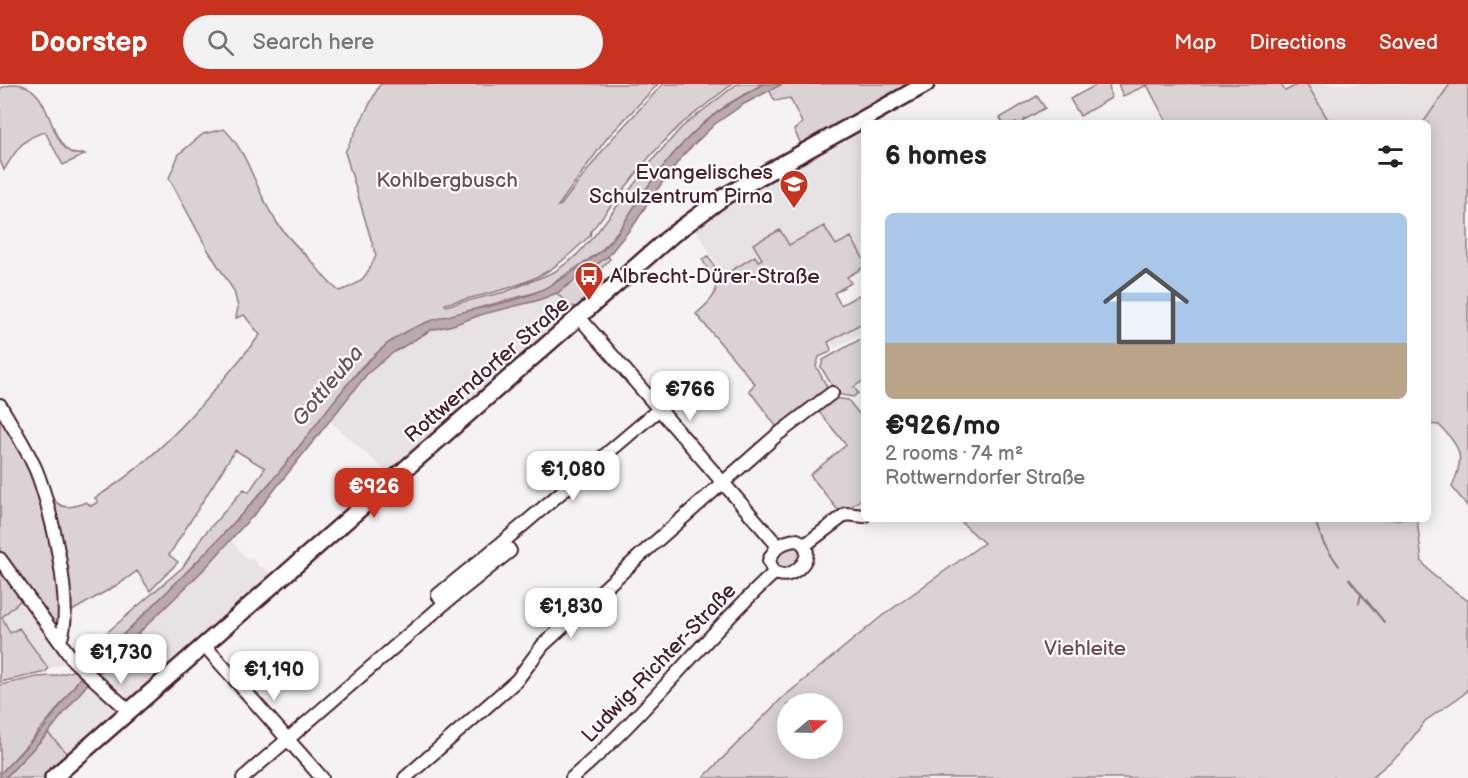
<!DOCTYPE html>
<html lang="en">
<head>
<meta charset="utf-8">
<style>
  body { margin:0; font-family:"Balsamiq Sans",sans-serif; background:#f2f2f2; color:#222; height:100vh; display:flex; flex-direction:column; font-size:22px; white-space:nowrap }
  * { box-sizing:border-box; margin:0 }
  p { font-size:20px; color:#767676 }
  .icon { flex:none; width:33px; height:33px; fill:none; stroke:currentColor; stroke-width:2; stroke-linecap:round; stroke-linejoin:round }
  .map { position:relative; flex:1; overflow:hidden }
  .drawer { position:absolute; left:861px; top:36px; width:570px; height:402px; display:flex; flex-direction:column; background:#fff; border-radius:9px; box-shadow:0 3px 15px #0003 }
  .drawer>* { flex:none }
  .needle { width:39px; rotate:71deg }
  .tools { position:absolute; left:777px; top:609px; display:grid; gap:12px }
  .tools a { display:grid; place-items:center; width:66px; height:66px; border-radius:50%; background:#fff; box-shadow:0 3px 15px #0003; font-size:30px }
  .price { position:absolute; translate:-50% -51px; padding:0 14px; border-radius:12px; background:#fff; color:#222; font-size:20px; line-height:39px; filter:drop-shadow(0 2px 3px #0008) }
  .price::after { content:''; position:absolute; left:50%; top:36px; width:18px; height:14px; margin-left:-9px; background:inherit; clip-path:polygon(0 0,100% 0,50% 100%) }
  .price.active { background:#c8321e; color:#fff }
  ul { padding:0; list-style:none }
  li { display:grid; align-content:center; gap:12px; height:318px; padding:0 24px }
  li+li { border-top:2px solid #e0e0e0 }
  li span { display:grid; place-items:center; height:186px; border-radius:9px; color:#555 }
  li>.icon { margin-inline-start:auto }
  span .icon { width:108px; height:108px; fill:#fffc; stroke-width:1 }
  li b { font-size:26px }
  h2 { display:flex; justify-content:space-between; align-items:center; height:72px; padding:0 24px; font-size:26px }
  header { display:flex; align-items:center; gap:36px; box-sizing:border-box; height:84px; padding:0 30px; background:#c8321e; color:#fff }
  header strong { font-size:28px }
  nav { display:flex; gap:33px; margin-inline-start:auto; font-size:21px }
  .search { width:420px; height:54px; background:#f2f2f2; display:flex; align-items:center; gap:15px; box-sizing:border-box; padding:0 21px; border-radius:33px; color:#767676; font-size:22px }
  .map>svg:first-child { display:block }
  .built { fill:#e7e2e3 }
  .green { fill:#dbd2d5; stroke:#927880; stroke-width:1.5; fill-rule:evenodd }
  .water { fill:#baa9ae; stroke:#8d727a; stroke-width:1.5 }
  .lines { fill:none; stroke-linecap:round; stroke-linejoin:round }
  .stream { stroke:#8d727a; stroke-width:2 }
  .minor-casing { stroke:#4a1f2b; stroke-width:16 }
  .major-casing { stroke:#4a1f2b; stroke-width:20 }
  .minor { stroke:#fff; stroke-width:12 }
  .major { stroke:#fff; stroke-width:15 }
  .labels { text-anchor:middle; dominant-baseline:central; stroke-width:4.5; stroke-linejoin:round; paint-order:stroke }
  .poi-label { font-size:21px; fill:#4a1f2b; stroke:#fff; text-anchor:end }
  .park-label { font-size:21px; fill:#6e4c56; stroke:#fff }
  .street-label { font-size:21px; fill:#4a1f2b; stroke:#fff }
  .water-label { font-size:22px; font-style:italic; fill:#714f59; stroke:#fff }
</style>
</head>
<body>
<header>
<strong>Doorstep</strong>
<div class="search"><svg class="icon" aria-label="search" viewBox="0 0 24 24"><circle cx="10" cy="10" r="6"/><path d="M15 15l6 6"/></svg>Search here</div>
<nav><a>Map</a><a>Directions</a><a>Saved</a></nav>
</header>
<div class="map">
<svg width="1468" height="694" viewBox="0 0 1468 694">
  <rect width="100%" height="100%" fill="#f4f2f2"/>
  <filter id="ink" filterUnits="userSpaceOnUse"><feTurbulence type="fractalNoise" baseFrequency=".0167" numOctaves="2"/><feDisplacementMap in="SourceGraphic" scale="12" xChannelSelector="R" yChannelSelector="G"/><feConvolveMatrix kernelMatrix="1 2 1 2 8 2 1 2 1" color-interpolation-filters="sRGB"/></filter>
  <g filter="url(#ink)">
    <path class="built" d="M 1307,0 L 1450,0 L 1423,39 L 1330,39 Z
      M 864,46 L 864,183 L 852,190 L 824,142 L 758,177 L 754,172 L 723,192 L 695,143 L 739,116 Z
      M 557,209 L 570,224 L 552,240 L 557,246 L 417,367 L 414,366 L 404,375 L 390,391 L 330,337 L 367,290 L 391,270 L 431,246 L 453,241 L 483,230 L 536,217 Z
      M 864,238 L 864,248 L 835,264 L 831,257 Z
      M 230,456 L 247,475 L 251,473 L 260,484 L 263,482 L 273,494 L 132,616 L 122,615 L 125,610 L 96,592 L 129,557 L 209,480 Z
      M 23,514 L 67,577 L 58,582 L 48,584 L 20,544 L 10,549 L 2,533 Z
      M 89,598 L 113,619 L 115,630 L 70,672 L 48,649 Z"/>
    <path class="green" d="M 14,0 C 52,0 47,57 72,69 C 76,71 82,70 86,70 L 63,81 L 45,48 C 23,53 15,68 4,86 L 0,76 L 0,4 Z
      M 380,0 L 658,0 L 607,54 L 558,122 L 561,121 L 610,57 L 663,0 L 732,0 L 679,42 L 651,71 L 591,147 L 590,152 C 577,163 565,176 551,185 C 520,205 480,211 445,220 L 446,222 L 505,208 L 554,188 L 575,173 L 594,152 L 656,72 L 682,43 L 737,0 L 763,0 L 726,21 L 676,68 L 640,114 L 627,136 L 601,167 L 541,207 L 427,238 L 388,259 L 362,282 L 276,392 L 226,448 L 163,512 L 88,584 L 82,577 L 82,570 L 183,483 L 203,452 L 244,405 L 249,408 L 265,384 L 235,366 L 169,471 L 178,478 L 150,507 L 137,487 L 122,498 L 67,530 L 43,401 C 57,421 61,429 86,418 L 91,422 L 98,418 L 95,414 C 162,373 211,311 260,251 L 244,231 L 236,234 L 238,223 L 234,207 L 208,166 L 169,94 L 179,70 L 203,50 L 224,45 C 249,69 255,105 274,134 C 284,151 300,165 314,180 C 322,190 328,199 339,207 C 362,200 366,193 376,172 L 345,68 Z
      M 782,0 L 915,0 L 802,62 L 794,46 L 802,39 L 790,14 L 775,17 L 769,6 Z
      M 1098,0 L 1109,0 L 1111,14 L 1080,32 L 1070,15 Z
      M 1118,0 L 1281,0 L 1285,7 L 1299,0 L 1307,0 L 1330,39 L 1167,39 L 1147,1 L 1123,12 Z
      M 1450,0 L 1468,0 L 1468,423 L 1452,403 C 1465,373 1462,364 1439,341 L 1428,340 L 1428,39 L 1423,39 Z
      M 1037,12 L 1045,24 L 1024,36 L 1023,39 L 1003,39 L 1000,34 Z
      M 824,142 L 836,161 L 851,153 L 864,176 L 864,183 L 847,193 L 851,199 L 834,209 L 841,221 L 864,208 L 864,238 L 828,258 L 831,265 L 830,268 L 819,273 L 816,282 L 826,301 L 827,306 L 779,346 L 749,306 L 755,300 L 696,230 C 723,206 719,206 702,175 L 708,172 L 721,193 L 755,172 L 758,177 L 762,175 L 753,160 L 780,146 L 789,161 Z
      M 608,172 L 610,175 L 597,189 L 607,199 L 578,224 L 573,222 L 570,224 L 557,209 Z
      M 864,253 L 864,296 L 854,303 L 858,309 L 853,313 L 837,310 L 821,283 L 823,276 Z
      M 834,314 L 848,316 L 864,336 L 864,413 L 841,430 L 810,391 L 846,361 L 816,324 Z
      M 0,324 L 28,376 L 48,430 L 62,524 L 58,548 L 0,469 Z
      M 958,435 L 1417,435 L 1422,478 L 1433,491 L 1468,517 L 1468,604 L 1464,610 L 1425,637 L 1402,668 L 1371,694 L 703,694 L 781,615 L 882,532 L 984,459 ZM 788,620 L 832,620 L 832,664 L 788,664 Z
      M 796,459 L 804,467 L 797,484 L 776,487 L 773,473 L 779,466 Z
      M 0,479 L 23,514 L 2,533 L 10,549 L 19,544 L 48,584 L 46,588 L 0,598 Z
      M 77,586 L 82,591 C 57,628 31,657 0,690 L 0,601 L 37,593 L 53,592 Z
      M 48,649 L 70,672 L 47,694 L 5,694 Z"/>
    <path class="water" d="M 763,0 L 782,0 L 744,20 L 715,40 L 684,70 L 650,115 L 636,138 L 608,172 L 557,209 L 536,217 L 483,230 L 453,241 L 431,246 L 391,270 L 367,290 L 256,429 C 239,445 225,463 209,480 C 172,518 132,554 96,592 L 88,584 C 153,523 216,461 274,394 C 312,350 342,298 386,261 C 431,224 491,229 541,206 C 561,197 582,182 599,169 C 617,155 627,132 640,114 C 663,80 693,43 728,21 C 739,13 751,7 763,0 Z
      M 82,591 L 89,598 L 48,649 L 5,694 L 0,694 L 0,690 L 44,644 Z"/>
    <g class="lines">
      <path class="stream" d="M 1314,435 L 1324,460 L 1339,482
        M 1349,495 L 1384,538
        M 1359,519 L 1361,510"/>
      <g class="minor-casing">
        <path id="minor" d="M 579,233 L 778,462
          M 0,321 C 12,342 26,363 36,386 C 50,420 75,523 60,557
          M 797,456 C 816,464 804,485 789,490 C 784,492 779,490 774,489 L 769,477 C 774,463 783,457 797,456 Z
          M 805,461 L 846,430 L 864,432
          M 0,475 L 73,576 L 128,626
          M 445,519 L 438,511 L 503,458
          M 205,562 L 322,694
          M 243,694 L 445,519 L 510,467 L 503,458 L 691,298
          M 405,694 L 517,596 L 543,561 L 643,469 L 777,351 L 832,309
          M 572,694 C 645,632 703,554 774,489"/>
      </g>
      <g class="major-casing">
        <path id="major" d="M 53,694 L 672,151 L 725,112 L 926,0"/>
      </g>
      <use href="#minor" class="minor"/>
      <use href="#major" class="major"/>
    </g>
  </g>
  <defs>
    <g id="school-pin" transform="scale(1.5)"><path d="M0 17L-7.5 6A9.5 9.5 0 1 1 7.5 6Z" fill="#c8321e" stroke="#fff"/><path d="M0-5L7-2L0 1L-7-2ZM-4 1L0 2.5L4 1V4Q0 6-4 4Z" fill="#fff"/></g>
    <g id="bus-pin" transform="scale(1.5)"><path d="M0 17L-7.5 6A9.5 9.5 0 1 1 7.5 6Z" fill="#c8321e" stroke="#fff"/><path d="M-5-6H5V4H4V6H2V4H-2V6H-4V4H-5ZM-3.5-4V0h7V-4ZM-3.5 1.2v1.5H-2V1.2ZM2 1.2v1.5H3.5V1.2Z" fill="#fff"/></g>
  </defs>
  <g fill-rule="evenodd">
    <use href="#school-pin" x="794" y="100"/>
    <use href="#bus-pin" x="589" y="192"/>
  </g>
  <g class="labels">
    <g class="poi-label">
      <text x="773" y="88">Evangelisches<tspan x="773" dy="24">Schulzentrum Pirna</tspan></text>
      <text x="610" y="192" text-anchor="start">Albrecht-Dürer-Straße</text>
    </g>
    <g class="park-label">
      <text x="447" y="96">Kohlbergbusch</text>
      <text x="1085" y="564">Viehleite</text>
    </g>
    <g class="street-label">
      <text transform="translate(487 286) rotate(-41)">Rottwerndorfer Straße</text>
      <text transform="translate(659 579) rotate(-46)">Ludwig-Richter-Straße</text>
    </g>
    <g class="water-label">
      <text transform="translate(328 302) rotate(-50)">Gottleuba</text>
    </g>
  </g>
</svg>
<div class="tools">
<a><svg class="needle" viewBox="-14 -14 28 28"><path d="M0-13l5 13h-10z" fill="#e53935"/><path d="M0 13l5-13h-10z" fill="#767676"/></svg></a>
</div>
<b class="price" style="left:690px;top:338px">€766</b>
<b class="price" style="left:573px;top:418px">€1,080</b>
<b class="price active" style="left:374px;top:435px">€926</b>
<b class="price" style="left:571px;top:555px">€1,830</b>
<b class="price" style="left:121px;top:601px">€1,730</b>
<b class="price" style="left:274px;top:618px">€1,190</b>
<section class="drawer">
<h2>6 homes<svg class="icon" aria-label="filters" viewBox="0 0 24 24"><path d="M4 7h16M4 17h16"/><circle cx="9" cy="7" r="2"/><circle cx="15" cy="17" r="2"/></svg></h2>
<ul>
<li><span style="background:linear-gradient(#a9c7e8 70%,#b9a48a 0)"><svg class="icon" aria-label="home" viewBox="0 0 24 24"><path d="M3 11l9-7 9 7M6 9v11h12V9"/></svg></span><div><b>€926/mo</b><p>2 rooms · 74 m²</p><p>Rottwerndorfer Straße</p></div></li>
</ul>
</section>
</div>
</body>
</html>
